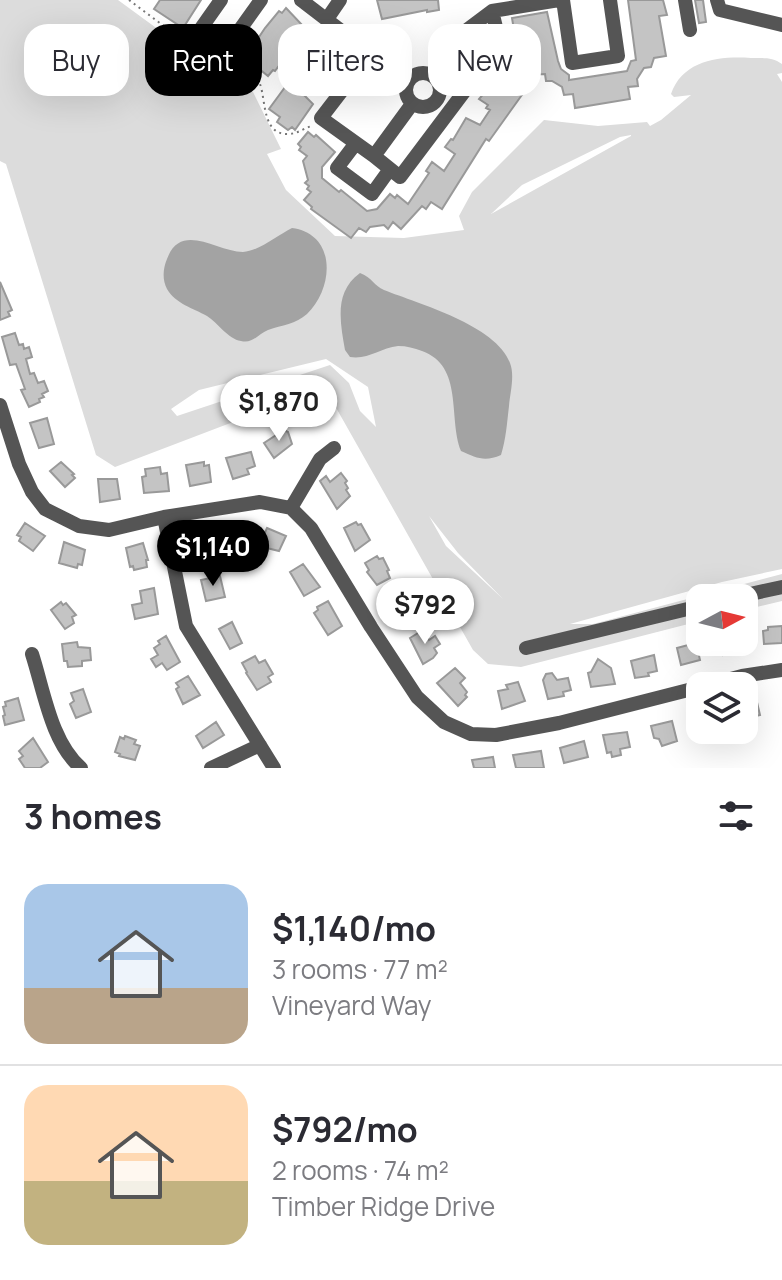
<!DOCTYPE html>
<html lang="en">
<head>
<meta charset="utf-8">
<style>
  body { margin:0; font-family:Manrope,sans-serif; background:#f2f2f3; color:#2b2b33; height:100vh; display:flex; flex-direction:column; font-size:30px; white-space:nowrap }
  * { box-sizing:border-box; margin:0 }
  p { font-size:26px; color:#7c7c81 }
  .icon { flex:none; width:44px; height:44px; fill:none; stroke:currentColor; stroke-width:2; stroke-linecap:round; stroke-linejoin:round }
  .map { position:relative; height:768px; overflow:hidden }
  .panel { display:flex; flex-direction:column; background:#fff; flex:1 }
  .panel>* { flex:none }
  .banner { position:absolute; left:24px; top:24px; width:734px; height:72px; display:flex; gap:16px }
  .needle { width:52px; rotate:83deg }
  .buttons { position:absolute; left:686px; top:584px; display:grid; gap:16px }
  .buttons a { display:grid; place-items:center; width:72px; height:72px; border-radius:16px; background:#fff; box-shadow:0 8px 32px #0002; font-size:40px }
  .price { position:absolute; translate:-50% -68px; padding:0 18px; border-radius:28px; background:#fff; color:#222; font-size:26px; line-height:52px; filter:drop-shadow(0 2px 4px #0008) }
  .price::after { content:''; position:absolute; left:50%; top:48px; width:24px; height:18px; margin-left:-12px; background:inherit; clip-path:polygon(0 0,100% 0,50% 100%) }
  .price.selected { background:#000; color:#fff }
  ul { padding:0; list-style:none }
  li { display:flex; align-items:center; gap:24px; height:200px; padding:0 24px }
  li+li { border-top:2px solid #e1e1e2 }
  li span { display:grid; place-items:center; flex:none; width:224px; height:160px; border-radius:24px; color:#555 }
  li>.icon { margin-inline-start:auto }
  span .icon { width:96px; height:96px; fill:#fffc; stroke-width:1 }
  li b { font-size:34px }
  h2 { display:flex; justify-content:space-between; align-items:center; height:96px; padding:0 24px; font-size:34px }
  .tag { padding:0 28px; border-radius:24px; background:#fff; box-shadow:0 8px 32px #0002; font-size:28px; line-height:72px }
  .tag.selected { background:#000; color:#fff }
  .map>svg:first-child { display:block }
  .green { fill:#dcdcdc; fill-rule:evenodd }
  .water { fill:#a3a3a3 }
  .building { fill:#c4c4c4; stroke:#999; stroke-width:2 }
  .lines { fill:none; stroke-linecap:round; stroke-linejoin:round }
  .path { stroke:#777; stroke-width:2; stroke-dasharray:2 4; stroke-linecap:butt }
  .minor { stroke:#555; stroke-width:14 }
</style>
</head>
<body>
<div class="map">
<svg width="782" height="768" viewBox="0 0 782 768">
  <rect width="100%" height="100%" fill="#fff"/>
  <path class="green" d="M 0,0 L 118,0 L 211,68 L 253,92 L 281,149 L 267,154 L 286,190 L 335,236 L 404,238 L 464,230 L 459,216 L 472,192 L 544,120 L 598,126 L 647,122 L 650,126 L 661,120 L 691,95 L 674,97 L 671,94 C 683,60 719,56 751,58 C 763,58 772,57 782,64 L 782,73 L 777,74 L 782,82 L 782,569 L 722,582 L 570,624 L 593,624 L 782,574 L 782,601 L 744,610 L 744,598 L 700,598 L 700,621 L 521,667 L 488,664 L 473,650 L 330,397 L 320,389 L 115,467 L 96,455 L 6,164 L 0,161 ZM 631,135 L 631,136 L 491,214 L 522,185 L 620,137 ZM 326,359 L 368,387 L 376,427 L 360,411 L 349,383 L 330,365 L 177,416 L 171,409 L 199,390 ZM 429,516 L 458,553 L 503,599 L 446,546 Z"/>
  <path class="water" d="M 292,228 C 337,234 334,288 307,314 C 296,324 282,325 268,330 C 258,334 253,344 241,341 C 228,339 218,323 207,316 C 193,308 176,304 167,289 C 162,280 163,268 167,259 C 181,221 217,252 243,252 C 259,251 278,235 292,228 Z
    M 360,273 C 373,278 374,286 384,290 C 419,304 496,325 510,363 C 515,376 510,393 509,406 C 507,423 506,439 501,455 C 485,462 476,458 461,451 C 448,418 464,366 422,351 C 414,348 407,346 398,346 C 380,348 368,360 350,357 L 345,350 C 340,321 334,292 360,273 Z"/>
  <path class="building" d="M 160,0 L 201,0 L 183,28 L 154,9 Z
    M 377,0 L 438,0 L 439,10 L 427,12 L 427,10 L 382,19 Z
    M 628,0 L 663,0 L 667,15 L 659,16 L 666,56 L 654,58 L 651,67 L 644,68 L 637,79 L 638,86 L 628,87 L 630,99 L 575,108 L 573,94 L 564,95 L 562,87 L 552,81 L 546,81 L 545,74 L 528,75 L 523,35 L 515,36 L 512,18 L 547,12 L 558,61 L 561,69 L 569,75 L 569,80 L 627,71 L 631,61 L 636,60 Z
    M 695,0 L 703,0 L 706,22 L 699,23 Z
    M 286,8 L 304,27 L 298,35 L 300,37 L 275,71 L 273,70 L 268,76 L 258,68 L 255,72 L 244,64 L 247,60 L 245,58 L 265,28 L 279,11 L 282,13 Z
    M 321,38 L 346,52 L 342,58 L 345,60 L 329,84 L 327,83 L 324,86 L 312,78 L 302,93 L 313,104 L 295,130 L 292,127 L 288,130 L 277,122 L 280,117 L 269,109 Z
    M 505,73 L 517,81 L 514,85 L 524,92 L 489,141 L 486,139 L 442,209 L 431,202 L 426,209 L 422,206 L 401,229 L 393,222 L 388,229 L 384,225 L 370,227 L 366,232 L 359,228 L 351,238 L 311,209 L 312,207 L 304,200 L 311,192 L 307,189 L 309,186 L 305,183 L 308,180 L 303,161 L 307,156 L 299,150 L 301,147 L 298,144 L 308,132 L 314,137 L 316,135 L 335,152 L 322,167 L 322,178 L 339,192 L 341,190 L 367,211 L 377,209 L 390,194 L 395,198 L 397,195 L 408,204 L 429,173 L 426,171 L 432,162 L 444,171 L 455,154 L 445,147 L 451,139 L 453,140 L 466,118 L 480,125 L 490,110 L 486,108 L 488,105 L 479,99 L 485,92 L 487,93 L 500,75 L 503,77 Z
    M 0,282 L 12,310 L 8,312 L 10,316 L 0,320 Z
    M 15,333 L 19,345 L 23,344 L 24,349 L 29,347 L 32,357 L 26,359 L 30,374 L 34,373 L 38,383 L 44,381 L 48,391 L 42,394 L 44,397 L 39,399 L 40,402 L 29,407 L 21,390 L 25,389 L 16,364 L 10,365 L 2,337 Z
    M 321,396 L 327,410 L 320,413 L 322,418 L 308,424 L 299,404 Z
    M 47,418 L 54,444 L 39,448 L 30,423 Z
    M 284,430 L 288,432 L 292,444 L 274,458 L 264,443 Z
    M 251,452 L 255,466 L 247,469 L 249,474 L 233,479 L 226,458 Z
    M 61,462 L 74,474 L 72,475 L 75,478 L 65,487 L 50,471 Z
    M 204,462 L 204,466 L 209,465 L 211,482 L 190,486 L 186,465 Z
    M 160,467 L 161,474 L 167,473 L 169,491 L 144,493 L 142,477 L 146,476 L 145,469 Z
    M 341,473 L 347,481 L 345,483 L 348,488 L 346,490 L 350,496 L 337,509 L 320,481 L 326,476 L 330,482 Z
    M 98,479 L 117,479 L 120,499 L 100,502 Z
    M 356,522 L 358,525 L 361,524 L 370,540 L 355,551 L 344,528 Z
    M 25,523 L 45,536 L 33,551 L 19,541 L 21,537 L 17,535 Z
    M 267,528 L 286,536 L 279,551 L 263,547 L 266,541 L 262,539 Z
    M 208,530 L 209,533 L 212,533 L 216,555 L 198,558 L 192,533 Z
    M 64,542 L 85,550 L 82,565 L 78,564 L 77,568 L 59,563 Z
    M 143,543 L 148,560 L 146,560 L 147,567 L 134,570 L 133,566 L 130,567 L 126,548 Z
    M 377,556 L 379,559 L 383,558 L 389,570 L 387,571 L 390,578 L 377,585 L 367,572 L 369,570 L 365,563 Z
    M 303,564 L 320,587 L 304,596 L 290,572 Z
    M 220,576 L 225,597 L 206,601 L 201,580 Z
    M 154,588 L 158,614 L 135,619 L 132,605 L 142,603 L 140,591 Z
    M 399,595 L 401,598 L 405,596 L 418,611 L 400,622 L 388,602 Z
    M 328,601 L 342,626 L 328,635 L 314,613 L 318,610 L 317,607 Z
    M 61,602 L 63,605 L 66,603 L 76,615 L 72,617 L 74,623 L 65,629 L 51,610 Z
    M 232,622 L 242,643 L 230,649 L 219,629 Z
    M 782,626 L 782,643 L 764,644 L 763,631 L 768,630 L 768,627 Z
    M 423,630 L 429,640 L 435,636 L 440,644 L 434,648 L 437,653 L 433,658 L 423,664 L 410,638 Z
    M 166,636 L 180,662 L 167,670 L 162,663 L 156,667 L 151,659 L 158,655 L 154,648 L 160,644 L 158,641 Z
    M 77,642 L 78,647 L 90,648 L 91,660 L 82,661 L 82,666 L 68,667 L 67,661 L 64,661 L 62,644 Z
    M 720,642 L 742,642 L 744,649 L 723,655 Z
    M 692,644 L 693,648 L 697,647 L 700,660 L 681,665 L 677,648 Z
    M 654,655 L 657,671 L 648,673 L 649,676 L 635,678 L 631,661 Z
    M 255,656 L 259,663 L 265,660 L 273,674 L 268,677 L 271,682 L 257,690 L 246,673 L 247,672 L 242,663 Z
    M 598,659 L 611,668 L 615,684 L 591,687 L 588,673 L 591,672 Z
    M 455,668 L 465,678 L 460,683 L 467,692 L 465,695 L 467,697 L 458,706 L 437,683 Z
    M 552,673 L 557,680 L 568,678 L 571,690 L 563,692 L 564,696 L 548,699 L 543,680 L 546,674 Z
    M 188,676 L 200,695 L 183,704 L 176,689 L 179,687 L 176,683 Z
    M 518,682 L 525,701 L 502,709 L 498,691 L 508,689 L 506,685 Z
    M 83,689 L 91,712 L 76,718 L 70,704 L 74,701 L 71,693 Z
    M 18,698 L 24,720 L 5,725 L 3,716 L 5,715 L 3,707 L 6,706 L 5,702 Z
    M 756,698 L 760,715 L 744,719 L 744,701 Z
    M 700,712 L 700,738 L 697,738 L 691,714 Z
    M 672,721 L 677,741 L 662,746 L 659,739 L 654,738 L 651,726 Z
    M 216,722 L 224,735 L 203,748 L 196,736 Z
    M 627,732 L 630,747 L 620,749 L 621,755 L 612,757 L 611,752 L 607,753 L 603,735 Z
    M 125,736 L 136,740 L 134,744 L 140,746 L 135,760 L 119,756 L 120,754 L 115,752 L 120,737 L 124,739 Z
    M 33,738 L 48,762 L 40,768 L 25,768 L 19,759 L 23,756 L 19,751 Z
    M 584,741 L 588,757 L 564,763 L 560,748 Z
    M 541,751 L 544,768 L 516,768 L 513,755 Z
    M 493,757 L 495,768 L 474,768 L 472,760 Z"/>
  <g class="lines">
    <path class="path" d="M 129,0 L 220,68 L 243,66 C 249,71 257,76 260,84 C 266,100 262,135 288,134 C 297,134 304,128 312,126"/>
    <path class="minor" d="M 221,0 L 197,34 L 223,53 L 261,0
      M 301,0 L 408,82
      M 563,0 L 572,63 L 618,56 L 610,0
      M 685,0 L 690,30
      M 717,0 L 720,10 L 782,25
      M 327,19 L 340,0
      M 371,53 L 321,118 L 374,156 L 412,104
      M406 90a17 17 0 1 1 34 0a17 17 0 1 1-34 0Z
      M 431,75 L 464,32 L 492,11 L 559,0
      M 356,143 L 337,168 L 372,194 L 390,169
      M 374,156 L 400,177 L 500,44 L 492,11
      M 0,405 L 19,464 L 32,492 L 45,509 L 79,526 L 109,530 L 164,517 L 260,502 L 291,508 L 311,528 L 371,627 L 417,697 L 444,722 L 471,734 L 496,735 L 559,723 L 700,687
      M 291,508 L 320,459 L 334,448
      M 164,517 L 186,626 L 274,768
      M 732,598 L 782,587
      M 526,648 L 700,606
      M 32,654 C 44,691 51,742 81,768
      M 704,686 L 742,676 L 782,670
      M 211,768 L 260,745"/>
  </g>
</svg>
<div class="buttons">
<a><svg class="needle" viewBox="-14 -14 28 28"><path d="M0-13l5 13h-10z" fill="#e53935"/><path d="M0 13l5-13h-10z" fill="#7c7c81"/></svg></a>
<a><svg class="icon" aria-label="layers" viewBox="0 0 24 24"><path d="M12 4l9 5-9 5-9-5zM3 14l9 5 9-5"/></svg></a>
</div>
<b class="price" style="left:279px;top:443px">$1,870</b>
<b class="price selected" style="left:213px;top:588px">$1,140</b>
<b class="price" style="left:425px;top:646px">$792</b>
<div class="banner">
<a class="tag">Buy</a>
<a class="tag selected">Rent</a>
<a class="tag">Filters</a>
<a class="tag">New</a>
</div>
</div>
<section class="panel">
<h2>3 homes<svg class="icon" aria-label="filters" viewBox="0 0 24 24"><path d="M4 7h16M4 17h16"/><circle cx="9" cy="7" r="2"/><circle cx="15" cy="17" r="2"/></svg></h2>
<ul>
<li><span style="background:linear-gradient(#a9c7e8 65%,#b9a48a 0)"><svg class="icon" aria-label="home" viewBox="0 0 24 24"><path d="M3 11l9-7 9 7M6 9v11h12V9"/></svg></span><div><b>$1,140/mo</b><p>3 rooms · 77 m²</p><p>Vineyard Way</p></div></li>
<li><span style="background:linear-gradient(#ffd9b3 60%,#c2b280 0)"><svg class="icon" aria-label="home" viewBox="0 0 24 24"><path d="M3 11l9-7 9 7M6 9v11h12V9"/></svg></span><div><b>$792/mo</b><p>2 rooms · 74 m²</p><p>Timber Ridge Drive</p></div></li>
</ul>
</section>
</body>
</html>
